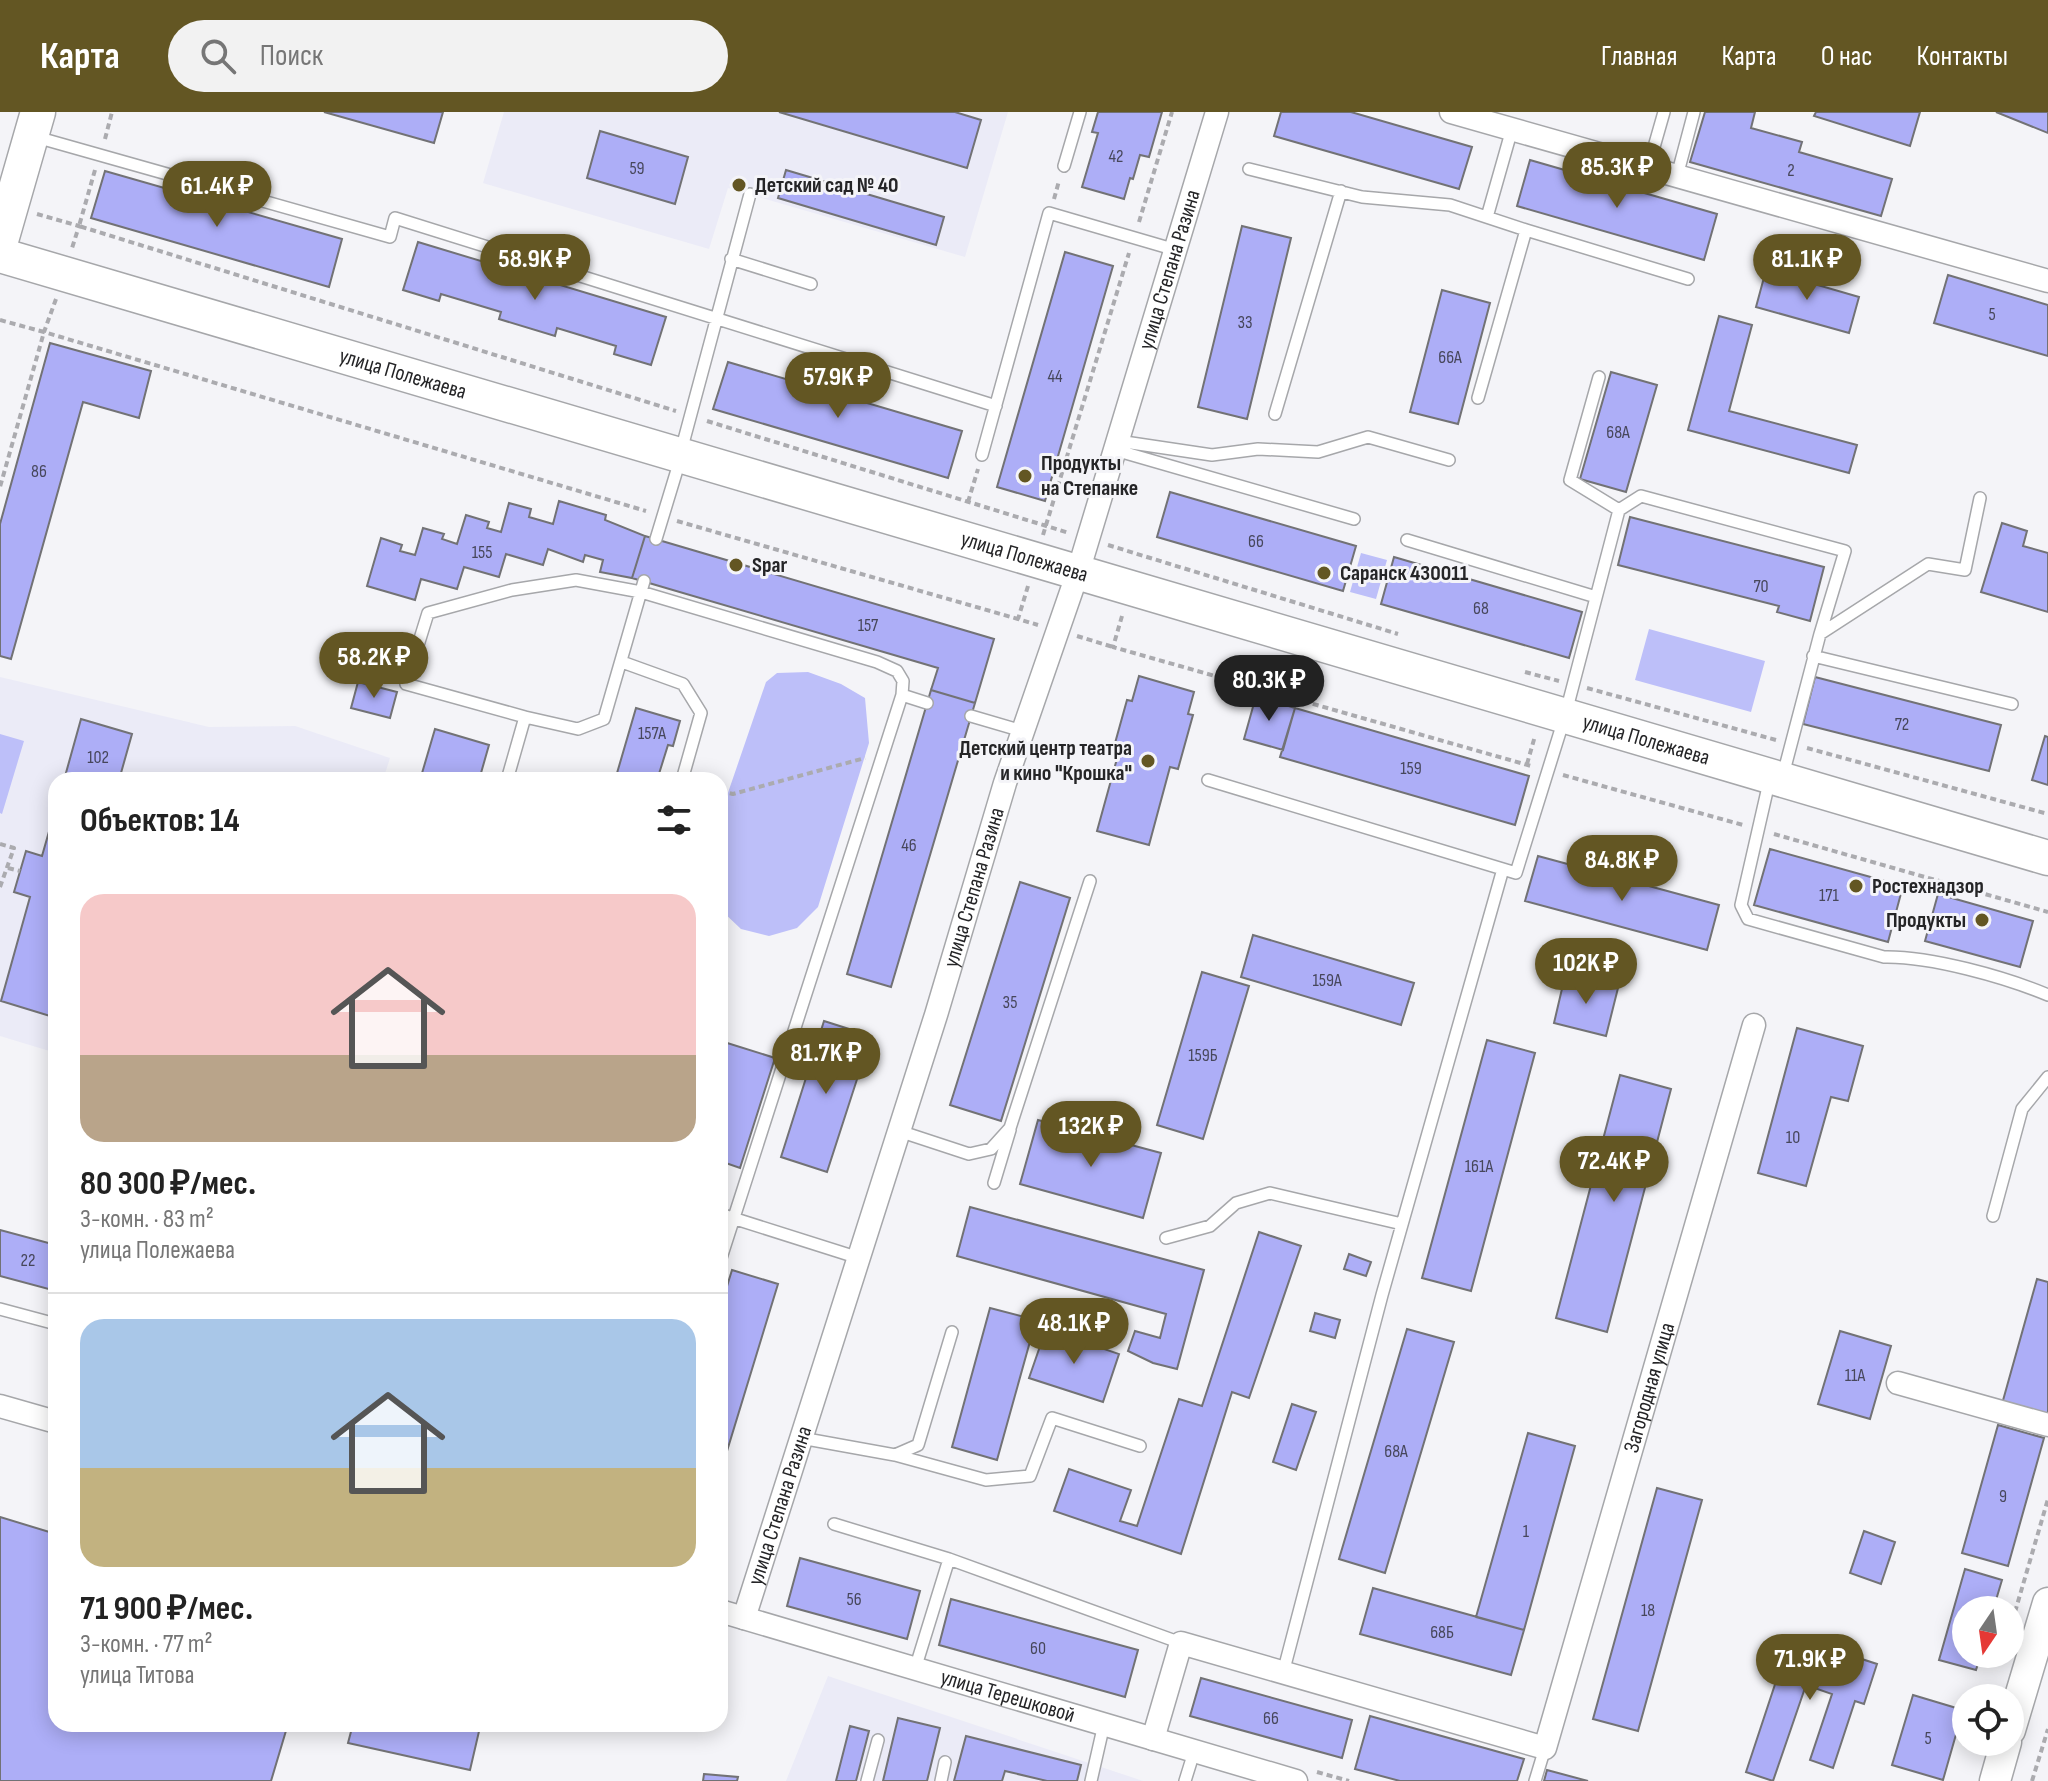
<!DOCTYPE html>
<html lang="ru">
<head>
<meta charset="utf-8">
<style>
  body { margin:0; font-family:"Sofia Sans Condensed",sans-serif; background:#f2f2f2; color:#222; height:100vh; display:flex; flex-direction:column; font-size:30px; white-space:nowrap }
  * { box-sizing:border-box; margin:0 }
  p { font-size:26px; color:#767676 }
  .icon { flex:none; width:44px; height:44px; fill:none; stroke:currentColor; stroke-width:2; stroke-linecap:round; stroke-linejoin:round }
  .map { position:relative; flex:1; overflow:hidden }
  .panel { position:absolute; left:48px; top:660px; width:680px; height:960px; display:flex; flex-direction:column; background:#fff; border-radius:24px; box-shadow:0 4px 20px #0003 }
  .panel>* { flex:none }
  .needle { width:52px; rotate:193deg }
  .fabs { position:absolute; left:1952px; top:1484px; display:grid; gap:16px }
  .fabs a { display:grid; place-items:center; width:72px; height:72px; border-radius:50%; background:#fff; box-shadow:0 4px 20px #0003; font-size:40px }
  .price { position:absolute; translate:-50% -68px; padding:0 18px; border-radius:28px; background:#635623; color:#fff; font-size:26px; line-height:52px; filter:drop-shadow(0 2px 4px #0008) }
  .price::after { content:''; position:absolute; left:50%; top:48px; width:24px; height:18px; margin-left:-12px; background:inherit; clip-path:polygon(0 0,100% 0,50% 100%) }
  .price.selected { background:#222; color:#fff }
  ul { padding:0; list-style:none }
  li { display:grid; align-content:center; gap:16px; height:424px; padding:0 32px }
  li+li { border-top:2px solid #e0e0e0 }
  li span { display:grid; place-items:center; height:248px; border-radius:24px; color:#555 }
  li>.icon { margin-inline-start:auto }
  span .icon { width:144px; height:144px; fill:#fffc; stroke-width:1 }
  li b { font-size:34px }
  h2 { display:flex; justify-content:space-between; align-items:center; height:96px; padding:0 32px; font-size:34px }
  header { display:flex; align-items:center; gap:48px; box-sizing:border-box; height:112px; padding:0 40px; background:#635623; color:#fff }
  header strong { font-size:38px }
  nav { display:flex; gap:44px; margin-inline-start:auto; font-size:28px }
  .search { width:560px; height:72px; background:#f2f2f2; display:flex; align-items:center; gap:20px; box-sizing:border-box; padding:0 28px; border-radius:44px; color:#767676; font-size:30px }
  .map>svg:first-child { display:block }
  .built { fill:#ebebf7 }
  .green { fill:#bdbff9 }
  .building { fill:#adaef7; stroke:#727275; stroke-width:2 }
  .lines { fill:none; stroke-linecap:round; stroke-linejoin:round }
  .lane-casing { stroke:#a6a7aa; stroke-width:14 }
  .street-casing { stroke:#a6a7aa; stroke-width:25 }
  .secondary-casing { stroke:#a6a7aa; stroke-width:33 }
  .primary-casing { stroke:#a6a7aa; stroke-width:37 }
  .path { stroke:#ababaf; stroke-width:4; stroke-dasharray:6 4; stroke-linecap:butt }
  .lane { stroke:#fff; stroke-width:11 }
  .street { stroke:#fff; stroke-width:22 }
  .secondary { stroke:#fff; stroke-width:30 }
  .primary { stroke:#fff; stroke-width:34 }
  .poi-dot { fill:#635623; stroke:#f4f4f8; stroke-width:3 }
  .labels { text-anchor:middle; dominant-baseline:central; stroke-width:6; stroke-linejoin:round; paint-order:stroke }
  .number-label { font-size:18px; fill:#47475b }
  .poi-label { font-size:22px; font-weight:bold; fill:#252527; stroke:#f4f4f8; text-anchor:start }
  .street-label { font-size:22px; fill:#252527; stroke:#f4f4f8 }
</style>
</head>
<body>
<header>
<strong>Карта</strong>
<div class="search"><svg class="icon" aria-label="search" viewBox="0 0 24 24"><circle cx="10" cy="10" r="6"/><path d="M15 15l6 6"/></svg>Поиск</div>
<nav><a>Главная</a><a>Карта</a><a>О нас</a><a>Контакты</a></nav>
</header>
<div class="map">
<svg width="2048" height="1669" viewBox="0 0 2048 1669">
  <rect width="100%" height="100%" fill="#f4f4f8"/>
  <path class="built" d="M 504,0 L 1008,0 L 965,145 L 728,76 L 709,137 L 483,71 Z
    M 0,565 L 209,615 L 295,614 L 390,646 L 383,668 L 56,668 L 56,941 L 0,924 Z
    M 828,1564 L 1143,1669 L 786,1669 Z"/>
  <path class="green" d="M 1361,441 L 1387,448 L 1376,487 L 1350,480 Z
    M 1649,517 L 1765,549 L 1751,600 L 1635,568 Z
    M 808,560 L 841,572 L 865,586 L 869,631 L 818,795 L 797,816 L 769,824 L 741,817 L 722,799 L 720,704 L 766,570 L 777,561 Z
    M 0,622 L 24,629 L 2,702 L 0,701 Z"/>
  <path class="building" d="M 324,0 L 443,0 L 434,31 Z
    M 779,0 L 955,0 L 981,8 L 967,56 Z
    M 1098,0 L 1162,0 L 1149,45 L 1140,43 L 1133,67 L 1130,66 L 1124,87 L 1082,75 L 1098,21 L 1092,20 Z
    M 1281,0 L 1351,0 L 1472,35 L 1459,77 L 1274,24 Z
    M 1705,0 L 1755,0 L 1751,16 L 1802,30 L 1799,40 L 1892,67 L 1881,104 L 1690,50 Z
    M 1816,0 L 1920,0 L 1910,34 L 1814,4 Z
    M 1996,0 L 2048,0 L 2048,21 Z
    M 600,19 L 688,45 L 675,92 L 587,66 Z
    M 1530,48 L 1717,102 L 1704,148 L 1517,94 Z
    M 786,58 L 944,105 L 936,133 L 778,86 Z
    M 105,59 L 342,127 L 329,175 L 91,106 Z
    M 1242,114 L 1291,126 L 1247,307 L 1198,295 Z
    M 418,130 L 666,205 L 651,253 L 614,242 L 616,234 L 557,216 L 555,224 L 499,207 L 501,200 L 441,182 L 439,189 L 403,178 Z
    M 1065,140 L 1113,154 L 1045,389 L 997,375 Z
    M 1766,158 L 1859,185 L 1849,221 L 1756,195 Z
    M 1948,163 L 2048,193 L 2048,244 L 1934,211 Z
    M 1442,178 L 1490,191 L 1458,312 L 1410,300 Z
    M 1719,204 L 1752,213 L 1729,299 L 1857,333 L 1849,361 L 1688,318 Z
    M 50,231 L 151,259 L 139,306 L 83,290 L 11,547 L 0,544 L 0,412 Z
    M 728,250 L 962,319 L 948,366 L 713,297 Z
    M 1611,260 L 1657,273 L 1626,380 L 1580,367 Z
    M 1170,380 L 1356,434 L 1343,479 L 1157,425 Z
    M 559,389 L 606,403 L 605,408 L 645,424 L 632,466 L 600,460 L 603,448 L 585,443 L 583,450 L 548,437 L 543,453 L 506,442 L 499,465 L 464,455 L 457,477 L 421,467 L 415,488 L 367,474 L 381,426 L 402,433 L 400,439 L 415,443 L 423,416 L 444,422 L 442,427 L 457,432 L 466,403 L 489,410 L 487,416 L 501,420 L 509,391 L 531,397 L 529,405 L 553,412 Z
    M 1630,405 L 1824,455 L 1810,509 L 1777,500 L 1779,494 L 1618,453 Z
    M 2002,411 L 2027,419 L 2023,434 L 2048,441 L 2048,500 L 1981,480 Z
    M 645,424 L 994,527 L 975,591 L 931,578 L 938,556 L 632,466 Z
    M 1394,445 L 1582,500 L 1569,546 L 1381,492 Z
    M 1139,564 L 1194,580 L 1188,602 L 1193,603 L 1178,657 L 1170,655 L 1149,733 L 1097,719 L 1118,643 L 1112,642 L 1127,588 L 1132,589 Z
    M 1815,565 L 2001,613 L 1989,659 L 1803,612 Z
    M 358,570 L 397,580 L 390,606 L 351,596 Z
    M 931,578 L 975,591 L 891,875 L 847,862 Z
    M 1256,584 L 1295,596 L 1283,638 L 1244,627 Z
    M 636,596 L 680,609 L 673,634 L 668,633 L 658,665 L 663,668 L 615,668 Z
    M 1295,596 L 1529,664 L 1515,713 L 1280,645 Z
    M 81,607 L 132,622 L 119,668 L 64,668 Z
    M 435,617 L 489,633 L 479,668 L 420,668 Z
    M 2045,624 L 2048,625 L 2048,673 L 2032,668 Z
    M 56,695 L 56,884 L 50,904 L 1,889 L 30,785 L 14,780 L 26,739 L 42,744 Z
    M 1770,737 L 1903,774 L 1888,830 L 1754,793 Z
    M 1538,744 L 1719,793 L 1707,838 L 1525,789 Z
    M 1020,770 L 1070,786 L 1001,1009 L 950,993 Z
    M 1938,782 L 2033,809 L 2020,855 L 1925,829 Z
    M 1253,823 L 1414,871 L 1401,913 L 1241,865 Z
    M 1202,860 L 1249,874 L 1203,1027 L 1157,1013 Z
    M 1565,864 L 1618,876 L 1606,924 L 1554,911 Z
    M 824,909 L 871,924 L 827,1060 L 781,1045 Z
    M 1797,916 L 1863,934 L 1848,989 L 1831,985 L 1806,1074 L 1758,1061 Z
    M 1487,928 L 1535,941 L 1471,1179 L 1422,1166 Z
    M 724,930 L 775,946 L 740,1056 L 720,1049 L 720,942 Z
    M 1620,963 L 1671,977 L 1607,1220 L 1556,1206 Z
    M 1038,1008 L 1161,1041 L 1143,1106 L 1020,1072 Z
    M 970,1095 L 1204,1158 L 1177,1257 L 1153,1251 L 1128,1239 L 1135,1219 L 1160,1226 L 1166,1202 L 957,1144 Z
    M 0,1118 L 56,1133 L 56,1179 L 0,1164 Z
    M 1259,1120 L 1301,1134 L 1249,1286 L 1232,1280 L 1181,1442 L 1054,1399 L 1069,1357 L 1131,1378 L 1120,1409 L 1137,1414 L 1179,1287 L 1202,1294 Z
    M 1349,1142 L 1371,1150 L 1366,1164 L 1344,1157 Z
    M 732,1158 L 778,1172 L 720,1362 L 720,1197 Z
    M 2037,1167 L 2048,1170 L 2048,1303 L 2002,1292 Z
    M 990,1196 L 1036,1208 L 997,1348 L 952,1335 Z
    M 1315,1201 L 1340,1208 L 1335,1226 L 1310,1219 Z
    M 1046,1217 L 1119,1242 L 1103,1290 L 1029,1266 Z
    M 1407,1217 L 1454,1230 L 1385,1461 L 1339,1447 Z
    M 1840,1219 L 1891,1234 L 1870,1307 L 1818,1292 Z
    M 1292,1292 L 1316,1300 L 1296,1358 L 1273,1350 Z
    M 1998,1313 L 2044,1326 L 2008,1454 L 1962,1441 Z
    M 1528,1321 L 1575,1334 L 1524,1518 L 1476,1505 Z
    M 1657,1376 L 1702,1388 L 1638,1619 L 1593,1607 Z
    M 0,1405 L 56,1422 L 56,1612 L 288,1612 L 271,1669 L 0,1669 Z
    M 1864,1419 L 1895,1430 L 1881,1472 L 1850,1461 Z
    M 800,1446 L 920,1479 L 907,1527 L 787,1494 Z
    M 1965,1457 L 2002,1468 L 1993,1498 L 1966,1498 L 1966,1542 L 1981,1542 L 1976,1558 L 1939,1548 Z
    M 1373,1476 L 1524,1518 L 1511,1563 L 1360,1522 Z
    M 951,1487 L 1138,1538 L 1125,1585 L 939,1533 Z
    M 1791,1524 L 1877,1552 L 1864,1592 L 1855,1589 L 1833,1656 L 1810,1648 L 1832,1582 L 1806,1573 L 1773,1669 L 1746,1660 Z
    M 1201,1566 L 1352,1608 L 1342,1646 L 1190,1604 Z
    M 1913,1583 L 1963,1598 L 1943,1668 L 1892,1653 Z
    M 1370,1604 L 1524,1647 L 1517,1669 L 1400,1669 L 1355,1657 Z
    M 898,1606 L 940,1616 L 927,1669 L 883,1669 Z
    M 353,1612 L 467,1612 L 480,1615 L 470,1658 L 348,1631 Z
    M 850,1614 L 869,1619 L 856,1669 L 836,1669 Z
    M 966,1624 L 1081,1653 L 1077,1669 L 1047,1669 L 1005,1659 L 1002,1669 L 954,1669 Z
    M 1547,1658 L 1588,1669 L 1544,1669 Z
    M 704,1662 L 738,1665 L 737,1669 L 703,1669 Z"/>
  <g class="lines">
    <g class="lane-casing">
      <path id="lane" d="M 36,25 L 390,125 L 395,106 L 996,294
        M 1064,54 L 1080,0
        M 1648,56 L 1664,0
        M 1249,57 L 1362,85 L 1450,93 L 1526,118 L 1478,286
        M 1677,64 L 1694,0
        M 1487,105 L 1512,17
        M 1526,118 L 1688,167
        M 731,147 L 811,172
        M 1275,302 L 1341,79
        M 1118,329 L 1212,343 L 1258,337 L 1318,340 L 1368,325 L 1449,348
        M 1115,338 L 1354,407
        M 681,339 L 750,82
        M 982,343 L 1049,101 L 1176,138
        M 1619,398 L 1641,384 L 1845,439 L 1820,522 L 1783,663
        M 656,427 L 680,348
        M 1407,428 L 1596,485
        M 1820,522 L 1928,452 L 1965,458 L 1980,386
        M 1813,544 L 2012,592
        M 622,550 L 683,572 L 701,601 L 682,668
        M 902,583 L 927,591
        M 971,604 L 1022,619
        M 525,605 L 406,572 L 428,501 L 512,478 L 576,468 L 641,480 L 877,550 L 897,559 L 903,569 L 902,583 L 720,1149
        M 1770,666 L 1741,793 L 1748,807 L 1884,845 C 1930,844 2005,865 2048,883
        M 507,668 L 525,605 L 578,617 L 604,607 L 644,469
        M 1208,668 L 1516,761 L 1565,604 L 1619,398 L 1570,368 L 1599,265
        M 899,1019 L 969,1042 L 991,1037 L 1010,1016 L 1090,769
        M 994,1071 L 1010,1018
        M 720,1102 L 859,1146
        M 1993,1104 L 2022,997 L 2048,965
        M 1166,1126 L 1210,1114 L 1236,1091 L 1270,1081 L 1402,1112
        M 0,1197 L 56,1212
        M 801,1326 L 895,1343 L 918,1333 L 952,1220
        M 895,1343 L 986,1368 L 1030,1364 L 1052,1306 L 1140,1334
        M 834,1412 L 949,1447 L 915,1557
        M 949,1447 L 1181,1531
        M 1283,1561 L 1382,1183 L 1503,757
        M 867,1669 L 878,1628
        M 941,1669 L 945,1650
        M 1091,1669 L 1104,1612
        M 1185,1669 L 1194,1640
        M 1535,1669 L 1545,1636"/>
    </g>
    <g class="street-casing">
      <g id="street">
        <path d="M 1451,0 L 2048,169"/>
        <path d="M 1898,1271 L 2048,1313"/>
        <path d="M 0,1294 L 56,1310"/>
        <path id="s1" d="M 720,1499 L 1296,1669"/>
        <path id="s2" d="M 744,1506 L 936,903 L 1005,671 L 1078,460 L 1217,0"/>
        <path id="s3" d="M 1153,1627 L 1181,1531 L 1545,1636 L 1754,913"/>
      </g>
    </g>
    <g class="secondary-casing">
      <path id="secondary" d="M 2010,1618 L 2048,1491
        M 1995,1669 L 2006,1630"/>
    </g>
    <g class="primary-casing">
      <g id="primary">
        <path d="M 0,132 L 38,0"/>
        <path id="s4" d="M 0,143 L 2048,746"/>
      </g>
    </g>
    <path class="path" d="M 105,27 L 112,0
      M 95,58 L 79,114 L 676,299
      M 1054,87 L 1059,69
      M 37,102 L 79,114 L 72,136
      M 1139,110 L 1172,0
      M 56,187 L 44,220 L 646,399
      M 0,208 L 44,220 L 0,375
      M 707,309 L 1069,421
      M 968,390 L 978,357
      M 677,409 L 1018,507
      M 1043,423 L 1129,141
      M 1108,433 L 1398,522
      M 1028,474 L 1018,507 L 1038,513
      M 1122,504 L 1113,535 L 1531,654
      M 1077,524 L 1113,535
      M 1525,560 L 1559,569
      M 1587,576 L 1776,628
      M 1807,636 L 2048,702
      M 1527,652 L 1535,624
      M 1563,663 L 1743,713
      M 720,679 L 733,682 L 865,646
      M 1774,722 L 2048,800
      M 0,732 L 14,736 L 0,775
      M 8,756 L 20,759
      M 2015,1500 L 2048,1387
      M 1317,1660 L 1349,1669
      M 2032,1669 L 2048,1617"/>
    <use href="#lane" class="lane"/>
    <use href="#street" class="street"/>
    <use href="#secondary" class="secondary"/>
    <use href="#primary" class="primary"/>
  </g>
  <g class="poi-dot">
    <circle cx="739" cy="73" r="8"/>
    <circle cx="1025" cy="364" r="8"/>
    <circle cx="736" cy="453" r="8"/>
    <circle cx="1324" cy="461" r="8"/>
    <circle cx="1148" cy="649" r="8"/>
    <circle cx="1856" cy="774" r="8"/>
    <circle cx="1982" cy="808" r="8"/>
  </g>
  <g class="labels">
    <g class="number-label">
      <text x="1116" y="44">42</text>
      <text x="637" y="56">59</text>
      <text x="1791" y="58">2</text>
      <text x="1992" y="202">5</text>
      <text x="1245" y="210">33</text>
      <text x="1450" y="245">66А</text>
      <text x="1055" y="264">44</text>
      <text x="1618" y="320">68А</text>
      <text x="39" y="359">86</text>
      <text x="1256" y="429">66</text>
      <text x="482" y="440">155</text>
      <text x="1761" y="474">70</text>
      <text x="1481" y="496">68</text>
      <text x="868" y="513">157</text>
      <text x="1902" y="612">72</text>
      <text x="652" y="621">157А</text>
      <text x="98" y="645">102</text>
      <text x="1411" y="656">159</text>
      <text x="909" y="733">46</text>
      <text x="1829" y="783">171</text>
      <text x="1327" y="868">159А</text>
      <text x="1010" y="890">35</text>
      <text x="1203" y="943">159Б</text>
      <text x="1793" y="1025">10</text>
      <text x="1479" y="1054">161А</text>
      <text x="28" y="1148">22</text>
      <text x="1855" y="1263">11А</text>
      <text x="1396" y="1339">68А</text>
      <text x="2003" y="1384">9</text>
      <text x="1526" y="1419">1</text>
      <text x="854" y="1487">56</text>
      <text x="1648" y="1498">18</text>
      <text x="1442" y="1520">68Б</text>
      <text x="1038" y="1536">60</text>
      <text x="1271" y="1606">66</text>
      <text x="1928" y="1626">5</text>
    </g>
    <g class="poi-label">
      <text x="755" y="73">Детский сад № 40</text>
      <text x="1041" y="351">Продукты<tspan x="1041" dy="25">на Степанке</tspan></text>
      <text x="752" y="453">Spar</text>
      <text x="1340" y="461">Саранск 430011</text>
      <text x="1132" y="636" text-anchor="end">Детский центр театра<tspan x="1132" dy="25">и кино "Крошка"</tspan></text>
      <text x="1872" y="774">Ростехнадзор</text>
      <text x="1966" y="808" text-anchor="end">Продукты</text>
    </g>
    <g class="street-label">
      <text stroke="none"><textPath href="#s2" startOffset="1414">улица Степана Разина</textPath></text>
      <text stroke="none"><textPath href="#s4" startOffset="420">улица Полежаева</textPath></text>
      <text stroke="none"><textPath href="#s4" startOffset="1068">улица Полежаева</textPath></text>
      <text stroke="none"><textPath href="#s4" startOffset="1716">улица Полежаева</textPath></text>
      <text stroke="none"><textPath href="#s2" startOffset="766">улица Степана Разина</textPath></text>
      <text stroke="none"><textPath href="#s3" startOffset="854">Загородная улица</textPath></text>
      <text stroke="none"><textPath href="#s2" startOffset="118">улица Степана Разина</textPath></text>
      <text stroke="none"><textPath href="#s1" startOffset="300">улица Терешковой</textPath></text>
    </g>
  </g>
</svg>
<div class="fabs">
<a><svg class="needle" viewBox="-14 -14 28 28"><path d="M0-13l5 13h-10z" fill="#e53935"/><path d="M0 13l5-13h-10z" fill="#767676"/></svg></a>
<a><svg class="icon" aria-label="locate" viewBox="0 0 24 24"><circle cx="12" cy="12" r="6"/><path d="M12 2v4M12 18v4M2 12h4M18 12h4"/></svg></a>
</div>
<b class="price" style="left:1617px;top:98px">85.3K ₽</b>
<b class="price" style="left:217px;top:117px">61.4K ₽</b>
<b class="price" style="left:535px;top:190px">58.9K ₽</b>
<b class="price" style="left:1807px;top:190px">81.1K ₽</b>
<b class="price" style="left:838px;top:308px">57.9K ₽</b>
<b class="price" style="left:374px;top:588px">58.2K ₽</b>
<b class="price selected" style="left:1269px;top:611px">80.3K ₽</b>
<b class="price" style="left:1622px;top:791px">84.8K ₽</b>
<b class="price" style="left:1586px;top:894px">102K ₽</b>
<b class="price" style="left:826px;top:984px">81.7K ₽</b>
<b class="price" style="left:1091px;top:1057px">132K ₽</b>
<b class="price" style="left:1614px;top:1092px">72.4K ₽</b>
<b class="price" style="left:1074px;top:1254px">48.1K ₽</b>
<b class="price" style="left:1810px;top:1590px">71.9K ₽</b>
<section class="panel">
<h2>Объектов: 14<svg class="icon" aria-label="filters" viewBox="0 0 24 24"><path d="M4 7h16M4 17h16"/><circle cx="9" cy="7" r="2"/><circle cx="15" cy="17" r="2"/></svg></h2>
<ul>
<li><span style="background:linear-gradient(#f6c9c9 65%,#b9a48a 0)"><svg class="icon" aria-label="home" viewBox="0 0 24 24"><path d="M3 11l9-7 9 7M6 9v11h12V9"/></svg></span><div><b>80 300 ₽/мес.</b><p>3-комн. · 83 m²</p><p>улица Полежаева</p></div></li>
<li><span style="background:linear-gradient(#a9c7e8 60%,#c2b280 0)"><svg class="icon" aria-label="home" viewBox="0 0 24 24"><path d="M3 11l9-7 9 7M6 9v11h12V9"/></svg></span><div><b>71 900 ₽/мес.</b><p>3-комн. · 77 m²</p><p>улица Титова</p></div></li>
</ul>
</section>
</div>
</body>
</html>
